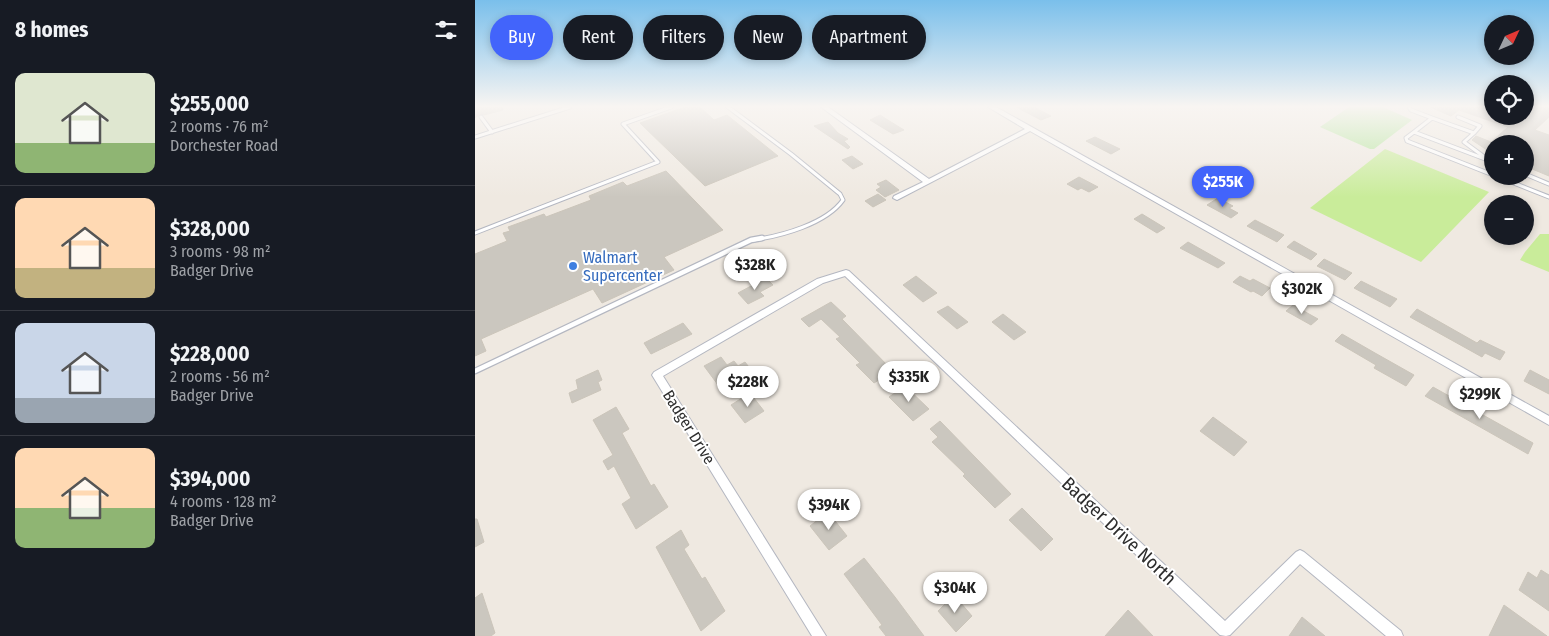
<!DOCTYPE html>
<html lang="en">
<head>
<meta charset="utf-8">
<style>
  body { margin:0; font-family:"Fira Sans Condensed",sans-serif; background:#20242c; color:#f1f3f6; height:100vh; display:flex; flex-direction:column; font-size:19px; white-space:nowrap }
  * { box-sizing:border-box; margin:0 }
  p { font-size:16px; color:#9ea1a6 }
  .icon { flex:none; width:28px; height:28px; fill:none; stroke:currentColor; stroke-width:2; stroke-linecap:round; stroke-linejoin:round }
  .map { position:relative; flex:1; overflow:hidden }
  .drawer { display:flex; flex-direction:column; background:#171b24; width:475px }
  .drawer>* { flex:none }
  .banner { position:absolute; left:15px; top:15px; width:475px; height:45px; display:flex; gap:10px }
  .needle { width:32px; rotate:46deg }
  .buttons { position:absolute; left:1009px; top:15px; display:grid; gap:10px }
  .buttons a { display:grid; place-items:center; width:50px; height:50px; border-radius:50%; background:#171b24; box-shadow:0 2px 8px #0003; font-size:25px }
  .price { position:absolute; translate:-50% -42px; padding:0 11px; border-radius:18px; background:#fff; color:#222; font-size:16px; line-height:32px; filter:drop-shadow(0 1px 2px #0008) }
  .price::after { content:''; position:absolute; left:50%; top:30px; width:15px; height:11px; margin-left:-8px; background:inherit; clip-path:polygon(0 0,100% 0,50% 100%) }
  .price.current { background:#4264fb; color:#fff }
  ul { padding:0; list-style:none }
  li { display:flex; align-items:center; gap:15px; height:125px; padding:0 15px }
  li+li { border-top:1px solid #363941 }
  li span { display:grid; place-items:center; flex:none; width:140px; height:100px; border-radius:10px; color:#555 }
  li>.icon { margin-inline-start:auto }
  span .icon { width:60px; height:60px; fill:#fffc; stroke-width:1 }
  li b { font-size:21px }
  h2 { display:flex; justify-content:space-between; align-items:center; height:60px; padding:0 15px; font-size:21px }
  .chip { padding:0 18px; border-radius:22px; background:#171b24; box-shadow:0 2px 8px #0003; font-size:18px; line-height:45px }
  .chip.current { background:#4264fb; color:#fff }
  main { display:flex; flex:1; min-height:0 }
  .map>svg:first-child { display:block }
  .green { fill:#b6e59e }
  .pitch { fill:#c9ec9a }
  .building { fill:#cbc7bf; stroke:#cbc5ba }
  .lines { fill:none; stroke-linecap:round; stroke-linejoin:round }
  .lane-far1-casing { stroke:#b4b7c1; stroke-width:5 }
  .lane-casing { stroke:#b4b7c1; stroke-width:7 }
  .street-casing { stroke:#b4b7c1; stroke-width:2 }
  .lane-far1 { stroke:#fff; stroke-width:3 }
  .lane { stroke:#fff; stroke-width:4.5 }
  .street { fill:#fff; fill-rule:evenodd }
  .shop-dot { fill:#3f7fe0; stroke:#fff; stroke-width:2 }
  .labels { text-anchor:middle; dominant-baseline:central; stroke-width:4; stroke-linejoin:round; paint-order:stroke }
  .shop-label { font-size:16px; fill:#366cbe; stroke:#fff; text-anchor:start }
  .street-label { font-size:16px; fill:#2e2e2e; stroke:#fff }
  .near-street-label { font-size:19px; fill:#2e2e2e; stroke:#fff }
</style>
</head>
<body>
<main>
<section class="drawer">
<h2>8 homes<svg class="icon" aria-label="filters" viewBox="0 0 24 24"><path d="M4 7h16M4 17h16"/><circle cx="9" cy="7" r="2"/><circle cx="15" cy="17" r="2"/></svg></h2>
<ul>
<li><span style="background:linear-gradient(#dfe7d0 70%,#8fb573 0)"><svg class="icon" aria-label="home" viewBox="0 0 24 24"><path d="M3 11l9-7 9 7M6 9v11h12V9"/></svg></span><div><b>$255,000</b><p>2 rooms · 76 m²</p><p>Dorchester Road</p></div></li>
<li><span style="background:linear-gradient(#ffd9b3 70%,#c2b280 0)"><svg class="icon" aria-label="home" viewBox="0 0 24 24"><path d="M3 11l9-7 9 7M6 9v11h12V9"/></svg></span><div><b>$328,000</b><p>3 rooms · 98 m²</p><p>Badger Drive</p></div></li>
<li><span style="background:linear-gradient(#c9d6e8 75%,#9aa5b1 0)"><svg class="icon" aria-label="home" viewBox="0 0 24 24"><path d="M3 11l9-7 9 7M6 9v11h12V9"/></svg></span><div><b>$228,000</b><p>2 rooms · 56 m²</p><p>Badger Drive</p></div></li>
<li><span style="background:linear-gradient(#ffd9b3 60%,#8fb573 0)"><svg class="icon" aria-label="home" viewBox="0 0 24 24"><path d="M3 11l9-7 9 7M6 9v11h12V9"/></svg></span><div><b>$394,000</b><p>4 rooms · 128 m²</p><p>Badger Drive</p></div></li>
</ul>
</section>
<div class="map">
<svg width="1074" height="636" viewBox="0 0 1074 636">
  <rect width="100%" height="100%" fill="#efe9e1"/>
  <path class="green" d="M 874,107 L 908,107 L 937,120 L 899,149 L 895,149 L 845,127 Z"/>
  <path class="pitch" d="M 910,149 L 1014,192 L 946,262 L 835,208 Z
    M 1065,234 L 1074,234 L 1074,272 L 1045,260 L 1050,252 Z"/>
  <path class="building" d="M 0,107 L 28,107 L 28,110 L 9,115 L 5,114 L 0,118 Z
    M 210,107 L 225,107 L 239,120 L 252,115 L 303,156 L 230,186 L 165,123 Z
    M 541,107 L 559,107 L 576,116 L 566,120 Z
    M 955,107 L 1012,107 L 1018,109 L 1018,116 L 1030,116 L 1042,120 L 1046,116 L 1050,116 L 1050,113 L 1056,107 L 1074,107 L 1074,117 L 1060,130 L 1074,135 L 1074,176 L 1050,166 L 1050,144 L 1018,144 L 1018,154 L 997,140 L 1001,136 L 1016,142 L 1033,127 L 984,110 L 976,116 Z
    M 405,115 L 416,122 L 429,130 L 418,134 L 395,120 Z
    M 353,122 L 363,133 L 373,139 L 369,141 L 375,147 L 373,149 L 339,126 Z
    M 620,137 L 645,149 L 636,154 L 611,141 Z
    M 377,156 L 388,164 L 378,169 L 367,160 Z
    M 191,171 L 248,230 L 189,257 L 199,270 L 127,303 L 118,289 L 6,339 L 11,351 L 0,356 L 0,254 L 32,241 L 28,233 L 35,231 L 33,227 L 69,214 L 71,217 L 116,200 L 114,196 L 148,182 L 152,186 Z
    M 604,177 L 623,187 L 614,192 L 606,188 L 603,190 L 592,184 Z
    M 411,180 L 424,190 L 410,197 L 401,190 L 406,187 L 402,184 Z
    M 403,194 L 411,200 L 398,207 L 390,201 Z
    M 743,198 L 758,206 L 754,208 L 763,213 L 756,218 L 732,205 Z
    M 667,214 L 690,228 L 682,233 L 659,219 Z
    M 780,220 L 809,235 L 802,242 L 772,226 Z
    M 819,241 L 842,254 L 836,260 L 812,247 Z
    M 713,242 L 736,255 L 750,263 L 743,268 L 705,248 Z
    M 849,259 L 877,273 L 870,280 L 842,266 Z
    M 441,276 L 462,293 L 448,302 L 428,285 Z
    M 765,276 L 775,281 L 778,279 L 795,288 L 787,296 L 778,291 L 776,292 L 758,282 Z
    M 291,278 L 298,285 L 285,292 L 289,296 L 273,304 L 263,293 Z
    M 886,281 L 922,299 L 915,307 L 879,288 Z
    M 356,302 L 371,316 L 367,319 L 418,371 L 399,383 L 381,365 L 385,363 L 361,339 L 365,337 L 346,319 L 334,327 L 326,319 Z
    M 818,305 L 843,319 L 836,325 L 811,311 Z
    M 473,306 L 493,322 L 482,329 L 462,312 Z
    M 942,309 L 1002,343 L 1005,340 L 1030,352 L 1025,360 L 1010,353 L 1007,357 L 935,317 Z
    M 528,314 L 551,332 L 539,340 L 517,322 Z
    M 208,323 L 217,334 L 176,354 L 169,343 Z
    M 867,334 L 900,353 L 939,375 L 931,386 L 899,368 L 901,365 L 860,341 Z
    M 246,357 L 252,365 L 259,361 L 263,366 L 270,362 L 277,371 L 246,389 L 229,366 Z
    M 123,370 L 127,380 L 123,382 L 126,390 L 97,403 L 94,393 L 103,389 L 101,380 Z
    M 1055,370 L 1074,380 L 1074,394 L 1049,381 Z
    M 430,386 L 454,409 L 438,421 L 414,397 Z
    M 958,387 L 1058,443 L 1053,454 L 950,396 Z
    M 275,393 L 289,411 L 270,423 L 256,405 Z
    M 141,407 L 154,429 L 147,433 L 176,486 L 179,484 L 193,507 L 161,529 L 147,504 L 156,498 L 139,466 L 133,470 L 128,461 L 138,455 L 118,420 Z
    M 738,417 L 772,442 L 759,456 L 725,431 Z
    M 465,421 L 536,494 L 520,508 L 488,476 L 490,474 L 457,442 L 463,437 L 455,429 Z
    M 547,508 L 578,539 L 566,551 L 534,520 Z
    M 353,512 L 372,536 L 354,550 L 335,526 Z
    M 0,519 L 2,519 L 9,542 L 0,547 Z
    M 206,530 L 214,545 L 209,549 L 227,579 L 230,577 L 250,611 L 226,631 L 181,547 Z
    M 389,558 L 420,597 L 449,636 L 411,636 L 404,627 L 407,625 L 369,574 Z
    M 1066,570 L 1074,575 L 1074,611 L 1044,590 L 1053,572 L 1062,578 Z
    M 7,593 L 20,633 L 16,636 L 0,636 L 0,598 Z
    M 479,595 L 497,616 L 481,632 L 463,611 Z
    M 1029,605 L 1072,636 L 1014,636 Z
    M 653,610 L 678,636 L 630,636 Z
    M 827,617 L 850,636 L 814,636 Z"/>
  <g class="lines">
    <g class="lane-far1-casing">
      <path id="lane-far1" d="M 253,107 L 316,154 L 365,194 L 368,200 C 351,224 306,236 278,240
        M 934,107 L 936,110 L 957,118 L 939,132 L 1018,162
        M 6,117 L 17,132
        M 983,117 L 1005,126 L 999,133
        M 957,118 L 999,133 L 989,142 L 1008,156
        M 939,132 L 931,138 L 932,141 L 1018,175
        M 0,137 L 95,107
        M 1050,174 L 1074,184
        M 1021,176 L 1074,197
        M 0,233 L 183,162 L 148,124 L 196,107"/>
    </g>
    <g class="lane-casing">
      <path id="lane" d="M 0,371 L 276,240 L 287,238"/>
    </g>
    <g class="street-casing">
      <path id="street" d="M 346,107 L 353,107 L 454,179 L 550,129 L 513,107 L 521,107 L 1074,416 L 1074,425 L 555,131 L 422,200 L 418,198 L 419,196 L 448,182 Z
        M 371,270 L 374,271 L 750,621 L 821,552 L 825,550 L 829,552 L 926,631 L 928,636 L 911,636 L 825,564 L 755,635 L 751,636 L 745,635 L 370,276 L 348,283 L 188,376 L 351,636 L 337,636 L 177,375 L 179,372 L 342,279 Z"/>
    </g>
    <use href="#lane-far1" class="lane-far1"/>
    <use href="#lane" class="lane"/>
    <use href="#street" class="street"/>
  </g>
  <linearGradient id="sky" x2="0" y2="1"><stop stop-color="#7abfeb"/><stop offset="0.54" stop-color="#f8f5f2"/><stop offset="1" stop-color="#f8f5f2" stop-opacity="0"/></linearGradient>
  <rect width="1074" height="197" fill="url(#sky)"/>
  <circle class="shop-dot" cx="98" cy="266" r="5"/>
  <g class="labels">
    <g class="shop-label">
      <text x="108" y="257">Walmart<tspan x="108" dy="18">Supercenter</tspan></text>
    </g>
    <g class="street-label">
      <text transform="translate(214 427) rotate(58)">Badger Drive</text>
    </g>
    <g class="near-street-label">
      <text transform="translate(644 531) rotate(43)">Badger Drive North</text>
    </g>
  </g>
</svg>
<div class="buttons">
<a><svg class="needle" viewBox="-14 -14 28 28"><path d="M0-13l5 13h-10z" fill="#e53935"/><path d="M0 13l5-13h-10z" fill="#9ea1a6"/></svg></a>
<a><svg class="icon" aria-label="locate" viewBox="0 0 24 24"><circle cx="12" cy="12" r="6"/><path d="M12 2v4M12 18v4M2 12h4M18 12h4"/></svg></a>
<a>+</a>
<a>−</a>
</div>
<b class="price current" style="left:748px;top:208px">$255K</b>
<b class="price" style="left:280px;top:291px">$328K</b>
<b class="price" style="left:827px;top:315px">$302K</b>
<b class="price" style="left:434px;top:403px">$335K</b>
<b class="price" style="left:273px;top:408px">$228K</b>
<b class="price" style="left:1005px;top:420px">$299K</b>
<b class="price" style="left:354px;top:531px">$394K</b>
<b class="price" style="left:480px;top:614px">$304K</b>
<div class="banner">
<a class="chip current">Buy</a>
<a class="chip">Rent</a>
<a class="chip">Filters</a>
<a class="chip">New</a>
<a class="chip">Apartment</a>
</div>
</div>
</main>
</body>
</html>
